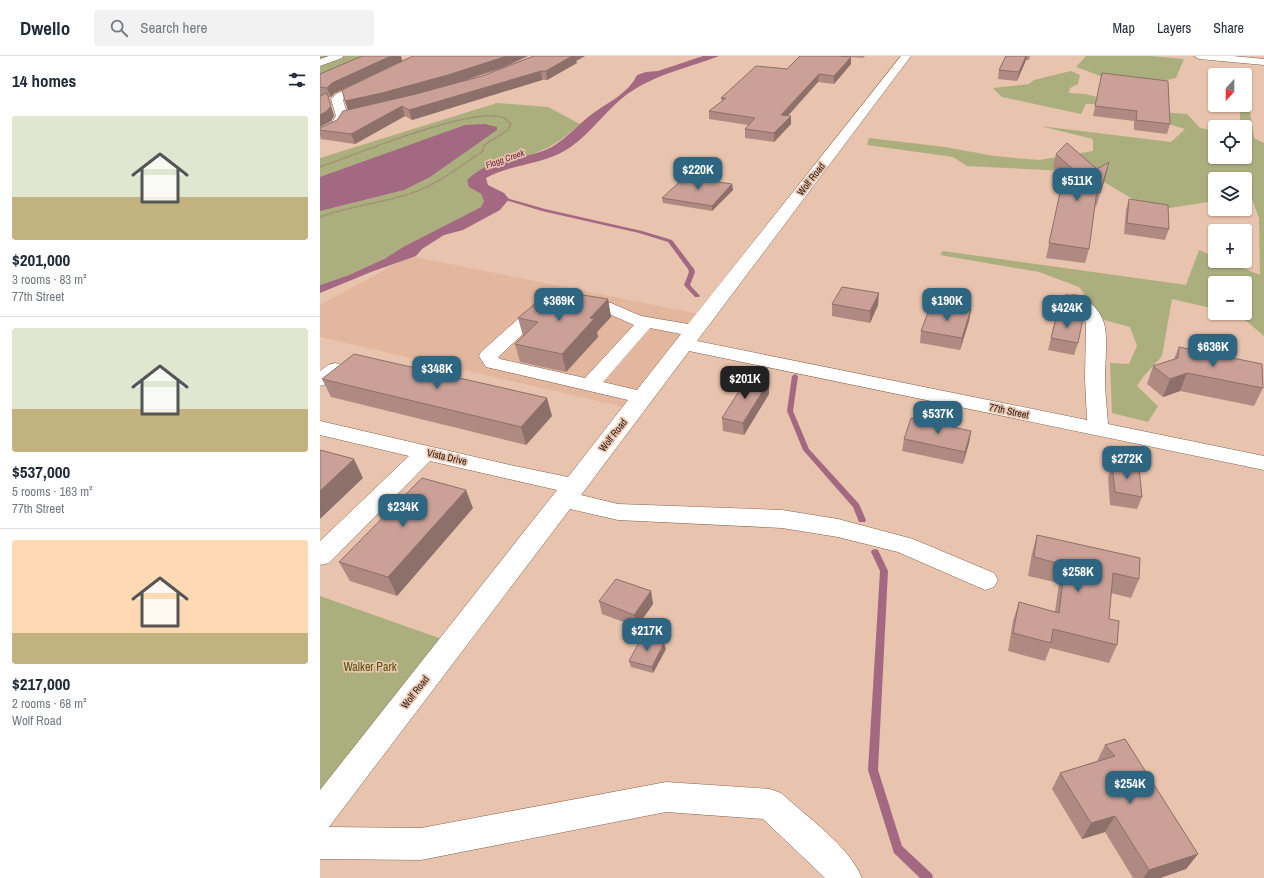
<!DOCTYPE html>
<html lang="en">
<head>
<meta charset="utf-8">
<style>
  body { margin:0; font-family:"Archivo Narrow",sans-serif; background:#f2f2f3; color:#1f2937; height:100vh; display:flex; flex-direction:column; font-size:15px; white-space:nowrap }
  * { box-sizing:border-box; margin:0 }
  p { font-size:13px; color:#747a83 }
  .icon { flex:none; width:22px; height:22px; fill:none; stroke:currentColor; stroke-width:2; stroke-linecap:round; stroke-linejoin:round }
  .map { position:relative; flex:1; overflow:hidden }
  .details { display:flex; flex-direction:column; background:#fff; width:320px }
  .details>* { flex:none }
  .needle { width:26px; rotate:201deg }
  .controls { position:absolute; left:888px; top:12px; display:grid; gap:8px }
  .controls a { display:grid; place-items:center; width:44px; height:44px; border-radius:4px; background:#fff; box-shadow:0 1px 3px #0004; font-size:20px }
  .price { position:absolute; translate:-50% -34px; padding:0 9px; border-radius:8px; background:#2e6580; color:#fff; font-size:13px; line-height:26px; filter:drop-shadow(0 1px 2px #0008) }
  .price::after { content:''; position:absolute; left:50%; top:24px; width:12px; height:9px; margin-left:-6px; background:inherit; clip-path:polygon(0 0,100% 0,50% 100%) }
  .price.active { background:#222; color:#fff }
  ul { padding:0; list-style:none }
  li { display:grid; align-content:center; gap:8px; height:212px; padding:0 12px }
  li+li { border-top:1px solid #e0e1e3 }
  li span { display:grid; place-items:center; height:124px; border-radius:4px; color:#555 }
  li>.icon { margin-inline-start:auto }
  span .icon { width:72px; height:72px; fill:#fffc; stroke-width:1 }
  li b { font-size:17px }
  h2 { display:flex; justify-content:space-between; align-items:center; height:48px; padding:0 12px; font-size:17px }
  header { display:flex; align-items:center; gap:24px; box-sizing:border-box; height:56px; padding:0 20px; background:#fff; border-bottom:1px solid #e0e1e3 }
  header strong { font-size:19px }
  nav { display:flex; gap:22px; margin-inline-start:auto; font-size:14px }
  .search { width:280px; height:36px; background:#f2f2f3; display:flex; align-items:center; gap:10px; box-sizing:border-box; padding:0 14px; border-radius:4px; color:#747a83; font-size:15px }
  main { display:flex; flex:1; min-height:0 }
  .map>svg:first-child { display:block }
  .built { fill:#e3b79d }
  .green { fill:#abaf7e }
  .water { fill:#a36983 }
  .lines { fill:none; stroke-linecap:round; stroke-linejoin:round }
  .stream { fill:#a36983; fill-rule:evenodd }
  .minor-casing { stroke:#83634f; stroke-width:1 }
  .path { stroke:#9d8171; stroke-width:1.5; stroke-dasharray:1.5 1; stroke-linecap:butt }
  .minor { fill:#fff; fill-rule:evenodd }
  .wall { fill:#ae8a82 }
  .shaded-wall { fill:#8d706a }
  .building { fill:#caa097; stroke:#8d706a }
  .labels { text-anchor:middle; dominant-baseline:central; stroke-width:3.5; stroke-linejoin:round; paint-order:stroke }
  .far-water-label { font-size:9px; font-style:italic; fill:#671f45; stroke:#e8c3ad }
  .street-label { font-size:10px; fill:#271911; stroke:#e8c3ad }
  .near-park-label { font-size:12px; fill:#53550f; stroke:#e8c3ad }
</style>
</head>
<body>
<header>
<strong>Dwello</strong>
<div class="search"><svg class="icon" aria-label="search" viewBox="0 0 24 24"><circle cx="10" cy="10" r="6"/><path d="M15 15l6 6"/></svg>Search here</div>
<nav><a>Map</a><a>Layers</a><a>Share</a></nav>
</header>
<main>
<section class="details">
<h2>14 homes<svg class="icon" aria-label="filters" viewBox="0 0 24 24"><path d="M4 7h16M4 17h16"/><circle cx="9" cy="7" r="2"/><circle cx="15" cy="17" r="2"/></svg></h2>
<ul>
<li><span style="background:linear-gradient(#dfe7d0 65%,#c2b280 0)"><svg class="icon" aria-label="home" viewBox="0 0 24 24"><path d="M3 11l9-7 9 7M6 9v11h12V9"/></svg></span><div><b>$201,000</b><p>3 rooms · 83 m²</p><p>77th Street</p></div></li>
<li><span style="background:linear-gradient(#dfe7d0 65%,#c2b280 0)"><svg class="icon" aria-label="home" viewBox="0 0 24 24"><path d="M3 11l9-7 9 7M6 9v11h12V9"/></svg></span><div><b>$537,000</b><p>5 rooms · 163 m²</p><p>77th Street</p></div></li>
<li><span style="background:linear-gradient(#ffd9b3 75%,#c2b280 0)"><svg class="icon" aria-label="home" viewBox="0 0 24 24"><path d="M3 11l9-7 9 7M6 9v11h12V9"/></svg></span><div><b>$217,000</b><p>2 rooms · 68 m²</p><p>Wolf Road</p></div></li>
</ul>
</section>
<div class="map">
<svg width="944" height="822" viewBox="0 0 944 822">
  <rect width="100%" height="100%" fill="#e8c3ad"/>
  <path class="built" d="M 90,200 L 379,258 L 304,351 L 0,281 L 0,249 Z"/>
  <path class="green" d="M 0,0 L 82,0 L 0,38 Z
    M 766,0 L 830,0 L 864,3 L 856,22 L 838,26 L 791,24 L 756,11 Z
    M 751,15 L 760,19 L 758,28 L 750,32 L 749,37 L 765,38 L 805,48 L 766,48 L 761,58 L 682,41 L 673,32 L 709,28 L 714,24 Z
    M 177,47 L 228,51 L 260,68 C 243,83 227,95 205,100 C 194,102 179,102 169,108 C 162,113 155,125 149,131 L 161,138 L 164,145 L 161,151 L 83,191 L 64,203 L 29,219 L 0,229 L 0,102 Z
    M 927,50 L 930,56 L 934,82 L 944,87 L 944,280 L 918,258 L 915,257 L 925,257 L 925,227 L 895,227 L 895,253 L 852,243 L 842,300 L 823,321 L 817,330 L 838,350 L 828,366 L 792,357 L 790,307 L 809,308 L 817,290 L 810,271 L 784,264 L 759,231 L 719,216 L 620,199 L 623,195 L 866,229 L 879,194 L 895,201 L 895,205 L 906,205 L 940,219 L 939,162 L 929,135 L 925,134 L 925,123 L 895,123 L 895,145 L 849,152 L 818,146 L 767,116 L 647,110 L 633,101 L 547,89 L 549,82 L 625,91 L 674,100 L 719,104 L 773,95 L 773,83 L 720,70 L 851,86 L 865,73 L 828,62 L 842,56 L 867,58 L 880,72 L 895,75 L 895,101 L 925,101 L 925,71 L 920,71 L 920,51 Z
    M 0,540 L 133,587 L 0,755 Z"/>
  <path class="water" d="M 383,0 L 399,0 C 371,11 337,18 312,35 C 287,51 272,78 246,94 C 221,109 191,108 166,122 L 168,129 L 184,137 L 189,143 L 180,154 L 143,174 L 124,179 L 102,193 L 96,200 L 51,216 L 0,237 L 0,229 L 29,219 L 64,203 L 83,191 L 161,151 L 164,145 L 161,138 L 149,131 L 147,124 C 172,101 194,105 223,95 C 242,88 256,70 272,58 C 287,47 309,37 317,19 L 326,16 L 338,15 Z
    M 165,68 L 177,71 L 177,74 L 110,121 L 84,134 L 0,155 L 0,121 L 145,69 Z"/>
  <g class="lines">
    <path class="stream" d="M 179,140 L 225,153 L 322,175 L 352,184 L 374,213 L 375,216 L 370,229 L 380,240 L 379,241 L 375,241 L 364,229 L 369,216 L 368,213 L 348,186 L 319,177 L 222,155 L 179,142 Z
      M 475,318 L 478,320 L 473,355 L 489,393 L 539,448 L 546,464 L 545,466 L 539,466 L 533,451 L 483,394 L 467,355 L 472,320 Z
      M 555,493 L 558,494 L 568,515 L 558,714 L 582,790 L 612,818 L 613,822 L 600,822 L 574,797 L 548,714 L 560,515 L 551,496 L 552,494 Z"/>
    <g class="minor-casing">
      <path id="minor" d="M 9,0 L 23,0 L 22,2 L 0,10 L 0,3 Z
        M 96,0 L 111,0 L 110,2 L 93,8 L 24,42 L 23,44 L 28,60 L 20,72 L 0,82 L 0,73 L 12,66 L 16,60 L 11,43 L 16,38 Z
        M 581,0 L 591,0 L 377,285 L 767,364 L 765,323 L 766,267 L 761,256 L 745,247 L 742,243 L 745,239 C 762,235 779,251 784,267 C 788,281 785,307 785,322 C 785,337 787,353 788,368 L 944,400 L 944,414 L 369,295 L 261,439 L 298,448 L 462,454 L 518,463 L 593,483 L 674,517 L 678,524 L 674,531 L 665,534 L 578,496 L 518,481 L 462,472 L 298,464 L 250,453 L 9,771 L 101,772 L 346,726 L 450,733 L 461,737 C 487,761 529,790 542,822 L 505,822 L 443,763 L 346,756 L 101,804 L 0,803 L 0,734 L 237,434 L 110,405 L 9,507 L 0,509 L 0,485 L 89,400 L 0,379 L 0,365 L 190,409 L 248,421 L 308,344 L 166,311 L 159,300 L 161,296 L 217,246 L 223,245 L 229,246 L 232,250 L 229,254 L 178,301 L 180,303 L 265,322 L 314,269 L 287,257 L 253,252 L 250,248 L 253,244 L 259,243 L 291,247 L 321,260 L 368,268 ZM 330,272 L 361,278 L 317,334 L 283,326 Z
        M 874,0 L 913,0 L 944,3 L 944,9 L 879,3 Z
        M 15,307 L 22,309 L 25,313 C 19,321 9,328 0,330 L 0,315 L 8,309 Z"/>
    </g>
    <path class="path" d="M 0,111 C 32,100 157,48 184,62 C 186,63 189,66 191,68 L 188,74 L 164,89 L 163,95 C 140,110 118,128 92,137 C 62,147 30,150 0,161"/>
    <use href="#minor" class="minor"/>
  </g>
  <path class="wall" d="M 81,0 L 82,5 L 93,0 L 208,0 L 184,11 L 131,29 L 162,20 L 213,0 L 265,0 L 256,5 L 257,7 L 227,24 L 222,24 L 92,64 L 85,60 L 35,88 L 1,83 L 0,80 L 0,74 L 17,64 L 72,10 L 15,37 L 11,41 L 8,41 L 14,60 L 11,65 L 0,71 L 0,18 Z
    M 522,0 L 545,0 L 543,2 L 531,1 L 531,8 L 514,28 L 498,26 L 468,60 L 471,60 L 471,68 L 454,86 L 425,82 L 425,73 L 428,69 L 389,63 L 389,55 L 402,45 L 401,42 L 467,13 Z
    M 686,0 L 710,0 L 709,4 L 706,4 L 697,25 L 678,23 L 679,14 Z
    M 782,17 L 850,68 L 847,78 L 814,74 L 814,65 L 773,60 Z
    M 736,98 L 777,113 L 789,106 L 776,151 L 775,150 L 769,193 L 765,207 L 726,202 L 740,137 L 752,129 L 733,111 Z
    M 412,128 L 413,134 L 392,155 L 343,147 L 342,142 Z
    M 809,143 L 849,173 L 845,184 L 804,178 L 806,154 Z
    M 288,243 L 291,261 L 277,276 L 278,281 L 246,316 L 200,306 L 195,288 L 204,280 L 203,280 L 198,262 L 258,244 Z
    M 512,248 L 558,249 L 550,267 L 512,260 Z
    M 651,253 L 649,265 L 640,294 L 600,287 L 601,275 L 630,255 Z
    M 737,258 L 758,287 L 754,299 L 728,294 Z
    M 859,291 L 943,332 L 934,350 L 860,335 L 843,341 L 827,328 L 833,310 L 854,303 Z
    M 2,323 L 232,360 L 206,389 L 11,341 Z
    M 449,338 L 424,379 L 403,375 L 402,362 Z
    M 651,375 L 649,387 L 643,408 L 582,395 L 584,383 Z
    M 792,408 L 822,441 L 817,453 L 790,449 L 788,421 Z
    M 153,452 L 77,540 L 30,525 L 19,506 Z
    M 717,479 L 819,523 L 811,542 L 791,537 L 789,563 L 797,589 L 789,607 L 730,592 L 725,605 L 688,595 L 693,565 L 699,546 L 735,556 L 739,527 L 708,520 L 712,497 Z
    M 331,535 L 333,548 L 317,571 L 282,558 L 279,545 Z
    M 346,593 L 333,617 L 311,611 L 309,605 Z
    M 805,683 L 878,798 L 866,813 L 840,822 L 813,822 L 785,776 L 762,783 L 732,733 L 740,717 L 777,705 L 785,689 Z"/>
  <path class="shaded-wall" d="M 71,0 L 81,0 L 82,5 L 15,37 L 11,41 L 7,32 L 12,27 Z
    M 187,0 L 208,0 L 184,11 L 131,29 L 65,47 L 28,54 L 25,45 Z
    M 252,0 L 265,0 L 256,5 L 257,7 L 227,24 L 226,15 Z
    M 706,0 L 707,0 L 706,4 L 697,25 L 699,16 Z
    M 531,1 L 531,8 L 514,28 L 514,20 Z
    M 221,15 L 222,24 L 92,64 L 89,54 Z
    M 499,18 L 498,26 L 461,67 L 461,59 Z
    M 7,37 L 14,60 L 11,65 L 0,71 L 0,59 Z
    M 82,50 L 85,60 L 35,88 L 31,78 Z
    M 471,60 L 471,68 L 454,86 L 454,77 Z
    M 789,106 L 786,119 L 776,151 L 780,137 Z
    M 412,128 L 413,134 L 392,155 L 392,150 Z
    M 559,237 L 558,249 L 550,267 L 550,255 Z
    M 288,243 L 291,261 L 277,276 L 278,281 L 246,316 L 242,298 L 270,262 Z
    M 651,253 L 649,265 L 640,294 L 642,282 Z
    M 867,317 L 860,335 L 843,341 L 850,323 Z
    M 449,325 L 449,338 L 424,379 L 423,367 Z
    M 227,342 L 232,360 L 206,389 L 201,371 Z
    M 651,375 L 649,387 L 643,408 L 645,396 Z
    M 34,403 L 43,422 L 0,463 L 0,435 Z
    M 146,434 L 153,452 L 77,540 L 68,521 Z
    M 331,535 L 333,548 L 317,571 L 314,559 Z
    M 344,587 L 346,593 L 333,617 L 332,611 Z
    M 795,760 L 785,776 L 762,783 L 771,767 Z
    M 878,798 L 866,813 L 840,822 L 823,822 L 829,814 Z"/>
  <path class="building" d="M 42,0 L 71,0 L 12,27 L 7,32 L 0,31 L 0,18 Z
    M 93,0 L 187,0 L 128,19 L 62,37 L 25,45 L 22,34 Z
    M 214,0 L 252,0 L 226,15 L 221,15 L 89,54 L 82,50 L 31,78 L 0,74 L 0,72 L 17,64 L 23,55 L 96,38 L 162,20 Z
    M 480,0 L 519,0 L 531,1 L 514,20 L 499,18 L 461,59 L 471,60 L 454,77 L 425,73 L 435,62 L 389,55 L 406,42 L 401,42 L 436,10 L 467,13 Z
    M 686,0 L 706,0 L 699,16 L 679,14 Z
    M 782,17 L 848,25 L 850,68 L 816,64 L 817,55 L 775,50 Z
    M 7,37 L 11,50 L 7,55 L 0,59 L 0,40 Z
    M 747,87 L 777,113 L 789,106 L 780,137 L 777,134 L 769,193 L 729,187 L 740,137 L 763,122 L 736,98 Z
    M 365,121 L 412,128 L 392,150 L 342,142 Z
    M 809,143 L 848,149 L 849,173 L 807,167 Z
    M 522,231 L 559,237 L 550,255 L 512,248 Z
    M 227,238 L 258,244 L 263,239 L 288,243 L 270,262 L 274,263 L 242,298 L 195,288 L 218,266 L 198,262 Z
    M 632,250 L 651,253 L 642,282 L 601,275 L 610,251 L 630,255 Z
    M 737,258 L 763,263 L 758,287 L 731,282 Z
    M 859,291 L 942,308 L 943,332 L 867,317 L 850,323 L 833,310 L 858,302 Z
    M 34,298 L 227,342 L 201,371 L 2,323 Z
    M 428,321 L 449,325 L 423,367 L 402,362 Z
    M 591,362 L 651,375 L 645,396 L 584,383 Z
    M 0,394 L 34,403 L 0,435 Z
    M 792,408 L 819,412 L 822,441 L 795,436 Z
    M 102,422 L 146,434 L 68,521 L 19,506 Z
    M 717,479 L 820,502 L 819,523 L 793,517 L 789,563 L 799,565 L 797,589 L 733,573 L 731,587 L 693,577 L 699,546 L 739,557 L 745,509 L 714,501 Z
    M 296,523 L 331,535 L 314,559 L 279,545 Z
    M 322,581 L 344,587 L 332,611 L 309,605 Z
    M 805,683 L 878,798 L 829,814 L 795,760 L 771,767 L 740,717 L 795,700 L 785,689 Z"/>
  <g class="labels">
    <g class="far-water-label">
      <text transform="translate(185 103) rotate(-19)">Flagg Creek</text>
    </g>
    <g class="street-label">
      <text transform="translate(491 123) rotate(-52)">Wolf Road</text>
      <text transform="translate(689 355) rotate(12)">77th Street</text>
      <text transform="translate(293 379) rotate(-52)">Wolf Road</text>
      <text transform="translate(127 401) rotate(13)">Vista Drive</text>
      <text transform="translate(95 636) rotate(-52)">Wolf Road</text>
    </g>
    <g class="near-park-label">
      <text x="50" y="611">Walker Park</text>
    </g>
  </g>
</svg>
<div class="controls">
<a><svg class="needle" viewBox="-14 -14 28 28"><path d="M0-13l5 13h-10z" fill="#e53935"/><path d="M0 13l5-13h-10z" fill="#747a83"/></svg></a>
<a><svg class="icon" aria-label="locate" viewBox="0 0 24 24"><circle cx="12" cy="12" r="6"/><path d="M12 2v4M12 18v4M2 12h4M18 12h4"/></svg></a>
<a><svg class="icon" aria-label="layers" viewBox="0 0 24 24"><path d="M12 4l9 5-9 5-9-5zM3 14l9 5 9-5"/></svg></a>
<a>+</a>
<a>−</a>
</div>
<b class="price" style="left:378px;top:135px">$220K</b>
<b class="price" style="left:757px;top:146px">$511K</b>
<b class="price" style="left:239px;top:266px">$369K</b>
<b class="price" style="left:627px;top:266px">$190K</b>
<b class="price" style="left:747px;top:273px">$424K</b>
<b class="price" style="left:893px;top:312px">$636K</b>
<b class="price" style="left:117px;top:334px">$348K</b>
<b class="price active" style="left:425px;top:344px">$201K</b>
<b class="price" style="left:618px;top:379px">$537K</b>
<b class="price" style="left:807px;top:424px">$272K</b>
<b class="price" style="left:83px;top:472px">$234K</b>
<b class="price" style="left:758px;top:537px">$258K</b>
<b class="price" style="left:327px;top:596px">$217K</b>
<b class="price" style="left:810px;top:749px">$254K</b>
</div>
</main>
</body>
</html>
